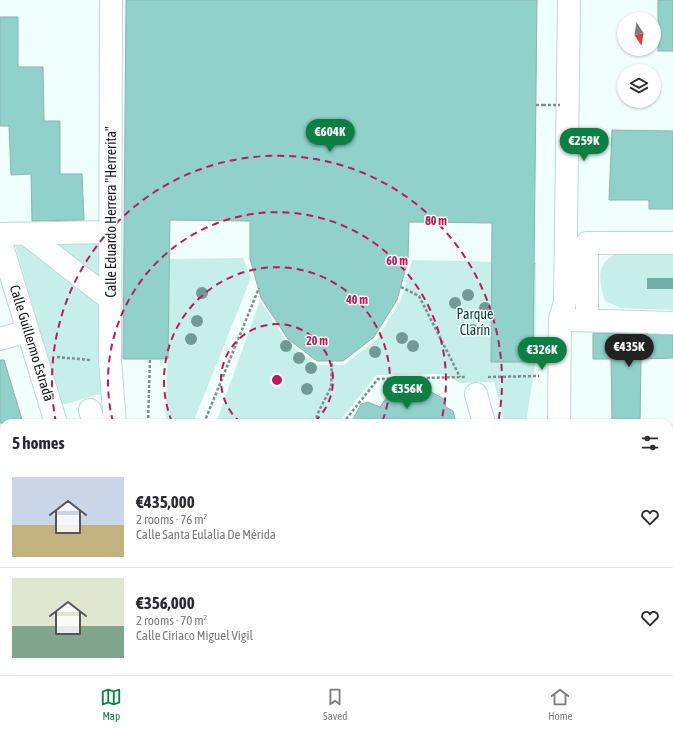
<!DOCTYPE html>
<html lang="en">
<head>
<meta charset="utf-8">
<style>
  body { margin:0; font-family:"Asap Condensed",sans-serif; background:#f7f7f7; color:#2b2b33; height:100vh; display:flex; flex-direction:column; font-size:15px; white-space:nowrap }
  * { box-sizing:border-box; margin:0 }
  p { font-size:13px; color:#7c7c81 }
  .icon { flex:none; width:22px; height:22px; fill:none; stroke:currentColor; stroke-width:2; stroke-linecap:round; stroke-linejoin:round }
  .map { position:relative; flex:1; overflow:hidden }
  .drawer { position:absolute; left:0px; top:419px; width:673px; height:256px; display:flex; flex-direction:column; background:#fff; border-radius:12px 12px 0 0; box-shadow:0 1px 3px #0004 }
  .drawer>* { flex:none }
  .needle { width:26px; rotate:168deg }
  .controls { position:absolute; left:617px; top:12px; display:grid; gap:8px }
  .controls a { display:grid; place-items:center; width:44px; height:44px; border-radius:50%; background:#fff; box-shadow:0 1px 3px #0004; font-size:20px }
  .price { position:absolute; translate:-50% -34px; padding:0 9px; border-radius:14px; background:#0b8043; color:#fff; font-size:13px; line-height:26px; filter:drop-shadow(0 1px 2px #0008) }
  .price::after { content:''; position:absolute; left:50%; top:24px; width:12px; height:9px; margin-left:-6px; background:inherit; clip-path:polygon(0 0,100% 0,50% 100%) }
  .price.selected { background:#222; color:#fff }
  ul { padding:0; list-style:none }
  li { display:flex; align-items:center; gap:12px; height:100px; padding:0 12px }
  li+li { border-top:1px solid #e1e1e2 }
  li span { display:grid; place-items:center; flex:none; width:112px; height:80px; border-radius:0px; color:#555 }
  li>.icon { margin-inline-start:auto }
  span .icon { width:48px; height:48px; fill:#fffc; stroke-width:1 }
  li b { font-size:17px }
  h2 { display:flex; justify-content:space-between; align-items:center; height:48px; padding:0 12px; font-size:17px }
  .tabs { display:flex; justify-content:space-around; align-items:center; height:56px; border-top:1px solid #e1e1e2; background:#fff; font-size:11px; color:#7c7c81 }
  .tabs a { display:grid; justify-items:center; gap:2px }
  .tabs .selected { color:#0b8043 }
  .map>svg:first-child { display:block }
  .green { fill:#c6efea }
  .water { fill:#70b0a9 }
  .building { fill:#90d1ca; stroke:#91b2ae }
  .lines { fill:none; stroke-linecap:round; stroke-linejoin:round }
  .minor-casing { stroke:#b9dbd7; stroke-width:24 }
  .path { stroke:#7f8d8b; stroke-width:2.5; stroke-dasharray:3 2; stroke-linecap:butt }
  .minor { stroke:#fff; stroke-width:22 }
  .path-bridge { stroke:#7f8d8b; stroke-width:2.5; stroke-dasharray:3 2; stroke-linecap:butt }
  .tree { fill:#719995 }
  .ring { fill:none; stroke:#c2185b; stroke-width:2; stroke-dasharray:7 5 }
  .labels { text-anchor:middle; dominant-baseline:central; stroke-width:3; stroke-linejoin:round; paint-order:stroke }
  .street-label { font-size:14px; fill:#0c1917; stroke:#fff }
  .park-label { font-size:14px; fill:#094641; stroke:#fff }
  .centre { fill:#c2185b; stroke:#fff; stroke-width:2 }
  .ring-label { font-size:12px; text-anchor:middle; font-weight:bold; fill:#c2185b; stroke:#fff; stroke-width:3; stroke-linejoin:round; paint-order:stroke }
</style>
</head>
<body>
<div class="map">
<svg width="673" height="675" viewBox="0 0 673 675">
  <rect width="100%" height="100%" fill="#f0fefc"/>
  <path class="green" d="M 107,241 L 109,423 L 100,394 L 62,405 L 14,242 Z
    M 622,251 L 673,252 L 673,310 L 622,308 L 605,301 C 598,277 595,262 622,251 Z
    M 243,258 L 251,278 L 193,423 L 166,423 L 170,259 Z
    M 412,260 L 536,263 L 535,365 L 526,423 L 505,423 L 494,382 L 460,383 L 446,374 L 376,375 L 338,423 L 216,423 L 260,301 L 286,341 L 316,365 L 344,365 L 377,339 L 401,300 Z"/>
  <path class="water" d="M 647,278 L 673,278 L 673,289 L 647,289 Z"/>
  <path class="building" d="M 126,0 L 537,0 L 533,362 L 491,362 L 492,223 L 409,222 L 408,260 L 397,300 L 374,337 L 343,361 L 317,361 L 288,339 L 261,298 L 250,259 L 250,221 L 170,220 L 168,359 L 123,359 Z
    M 658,0 L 673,0 L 673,51 L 658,51 Z
    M 0,17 L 18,17 L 18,67 L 43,67 L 44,121 L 60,121 L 60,174 L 82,174 L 84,220 L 32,221 L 31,174 L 11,175 L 9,126 L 0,126 Z
    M 612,130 L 673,131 L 673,209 L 649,209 L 649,200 L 609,200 Z
    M 593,333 L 673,335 L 673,358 L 641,359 L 640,423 L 612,423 L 611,359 L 593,359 Z
    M 0,360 L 4,360 L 23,423 L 0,423 Z
    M 420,386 L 444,399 L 446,407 L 453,411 L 456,423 L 351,423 L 361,404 L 368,402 L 380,407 L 387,397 L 395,395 L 406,401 L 412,389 Z"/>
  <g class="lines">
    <g class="minor-casing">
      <path id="minor" d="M 111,0 L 110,361 L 115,423
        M 0,234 L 110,232
        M 26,234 L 111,300
        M 0,239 L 56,423
        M 572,320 L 673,323
        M 587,320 L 587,243 L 673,243
        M 0,339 L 28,331
        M 476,394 L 484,423
        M 90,410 L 94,423
        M 559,423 L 560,319 L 565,302 L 569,0
        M 669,506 L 673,504
        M 0,630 L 4,628
        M 311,671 L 313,675
        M 615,671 L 617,675"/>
    </g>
    <path class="path" d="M 536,105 L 543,105
      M 401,287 L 419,296 L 460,377
      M 57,357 L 90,360
      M 488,377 L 539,376
      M 148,423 L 150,359
      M 204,423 L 259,288
      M 316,423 L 317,415 L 331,387 L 332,361
      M 343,423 L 378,379 L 465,377
      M 0,671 L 4,669"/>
    <use href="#minor" class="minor"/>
    <path class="path-bridge" d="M 543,105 L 560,105"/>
  </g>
  <g class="tree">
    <circle cx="202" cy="293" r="6"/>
    <circle cx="468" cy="295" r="6"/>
    <circle cx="455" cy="303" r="6"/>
    <circle cx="485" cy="308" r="6"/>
    <circle cx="197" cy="321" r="6"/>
    <circle cx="473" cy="330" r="6"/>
    <circle cx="402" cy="338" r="6"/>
    <circle cx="191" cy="339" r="6"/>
    <circle cx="286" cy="346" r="6"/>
    <circle cx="413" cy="346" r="6"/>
    <circle cx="375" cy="352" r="6"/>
    <circle cx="299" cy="358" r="6"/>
    <circle cx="311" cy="368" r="6"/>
    <circle cx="307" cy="389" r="6"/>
  </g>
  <g class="ring">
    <path d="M241 423A56 56 0 1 1 313 423"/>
    <path d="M172 422A113 113 0 1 1 382 422"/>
    <path d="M113 422A169 169 0 1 1 441 422"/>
    <path d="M56 423A225 225 0 1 1 498 423"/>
  </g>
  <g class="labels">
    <g class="street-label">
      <text transform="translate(111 212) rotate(-90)">Calle Eduardo Herrera "Herrerita"</text>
      <text transform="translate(32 343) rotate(73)">Calle Guillermo Estrada</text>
    </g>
    <g class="park-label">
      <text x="475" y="314">Parque<tspan x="475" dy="16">Clarín</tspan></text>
    </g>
  </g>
  <circle cx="277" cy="380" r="6" class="centre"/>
  <g class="ring-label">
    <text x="436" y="225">80 m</text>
    <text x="397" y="265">60 m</text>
    <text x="357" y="304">40 m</text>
    <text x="317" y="345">20 m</text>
  </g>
</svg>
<div class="controls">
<a><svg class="needle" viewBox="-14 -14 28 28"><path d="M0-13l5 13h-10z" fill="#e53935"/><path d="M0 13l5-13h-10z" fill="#7c7c81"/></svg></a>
<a><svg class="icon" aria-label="layers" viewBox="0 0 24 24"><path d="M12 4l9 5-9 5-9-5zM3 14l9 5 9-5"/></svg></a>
</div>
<b class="price" style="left:330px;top:153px">€604K</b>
<b class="price" style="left:584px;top:162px">€259K</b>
<b class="price selected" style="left:629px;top:368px">€435K</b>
<b class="price" style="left:542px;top:371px">€326K</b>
<b class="price" style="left:407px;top:410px">€356K</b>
<section class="drawer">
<h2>5 homes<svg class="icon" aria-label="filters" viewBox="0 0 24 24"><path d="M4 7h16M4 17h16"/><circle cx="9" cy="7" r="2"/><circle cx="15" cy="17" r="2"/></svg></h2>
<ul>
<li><span style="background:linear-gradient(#c9d6e8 60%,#c2b280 0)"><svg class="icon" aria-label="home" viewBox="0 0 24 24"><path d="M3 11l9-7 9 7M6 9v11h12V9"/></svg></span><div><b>€435,000</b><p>2 rooms · 76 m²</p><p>Calle Santa Eulalia De Mérida</p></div><svg class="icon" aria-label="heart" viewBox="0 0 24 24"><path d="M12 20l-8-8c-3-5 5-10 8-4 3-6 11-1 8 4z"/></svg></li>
<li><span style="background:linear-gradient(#dfe7d0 60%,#7fa58c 0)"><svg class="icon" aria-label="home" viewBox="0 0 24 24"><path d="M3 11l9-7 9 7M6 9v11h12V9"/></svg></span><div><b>€356,000</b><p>2 rooms · 70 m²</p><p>Calle Ciriaco Miguel Vigil</p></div><svg class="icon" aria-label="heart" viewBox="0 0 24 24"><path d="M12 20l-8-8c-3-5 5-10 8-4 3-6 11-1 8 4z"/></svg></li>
</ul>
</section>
</div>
<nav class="tabs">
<a class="selected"><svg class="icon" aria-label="map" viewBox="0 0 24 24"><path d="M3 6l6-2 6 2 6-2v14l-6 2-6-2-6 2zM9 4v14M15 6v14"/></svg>Map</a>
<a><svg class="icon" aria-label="saved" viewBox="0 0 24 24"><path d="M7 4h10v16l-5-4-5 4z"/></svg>Saved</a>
<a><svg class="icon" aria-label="home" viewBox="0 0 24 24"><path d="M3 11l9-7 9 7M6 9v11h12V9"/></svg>Home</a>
</nav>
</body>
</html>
